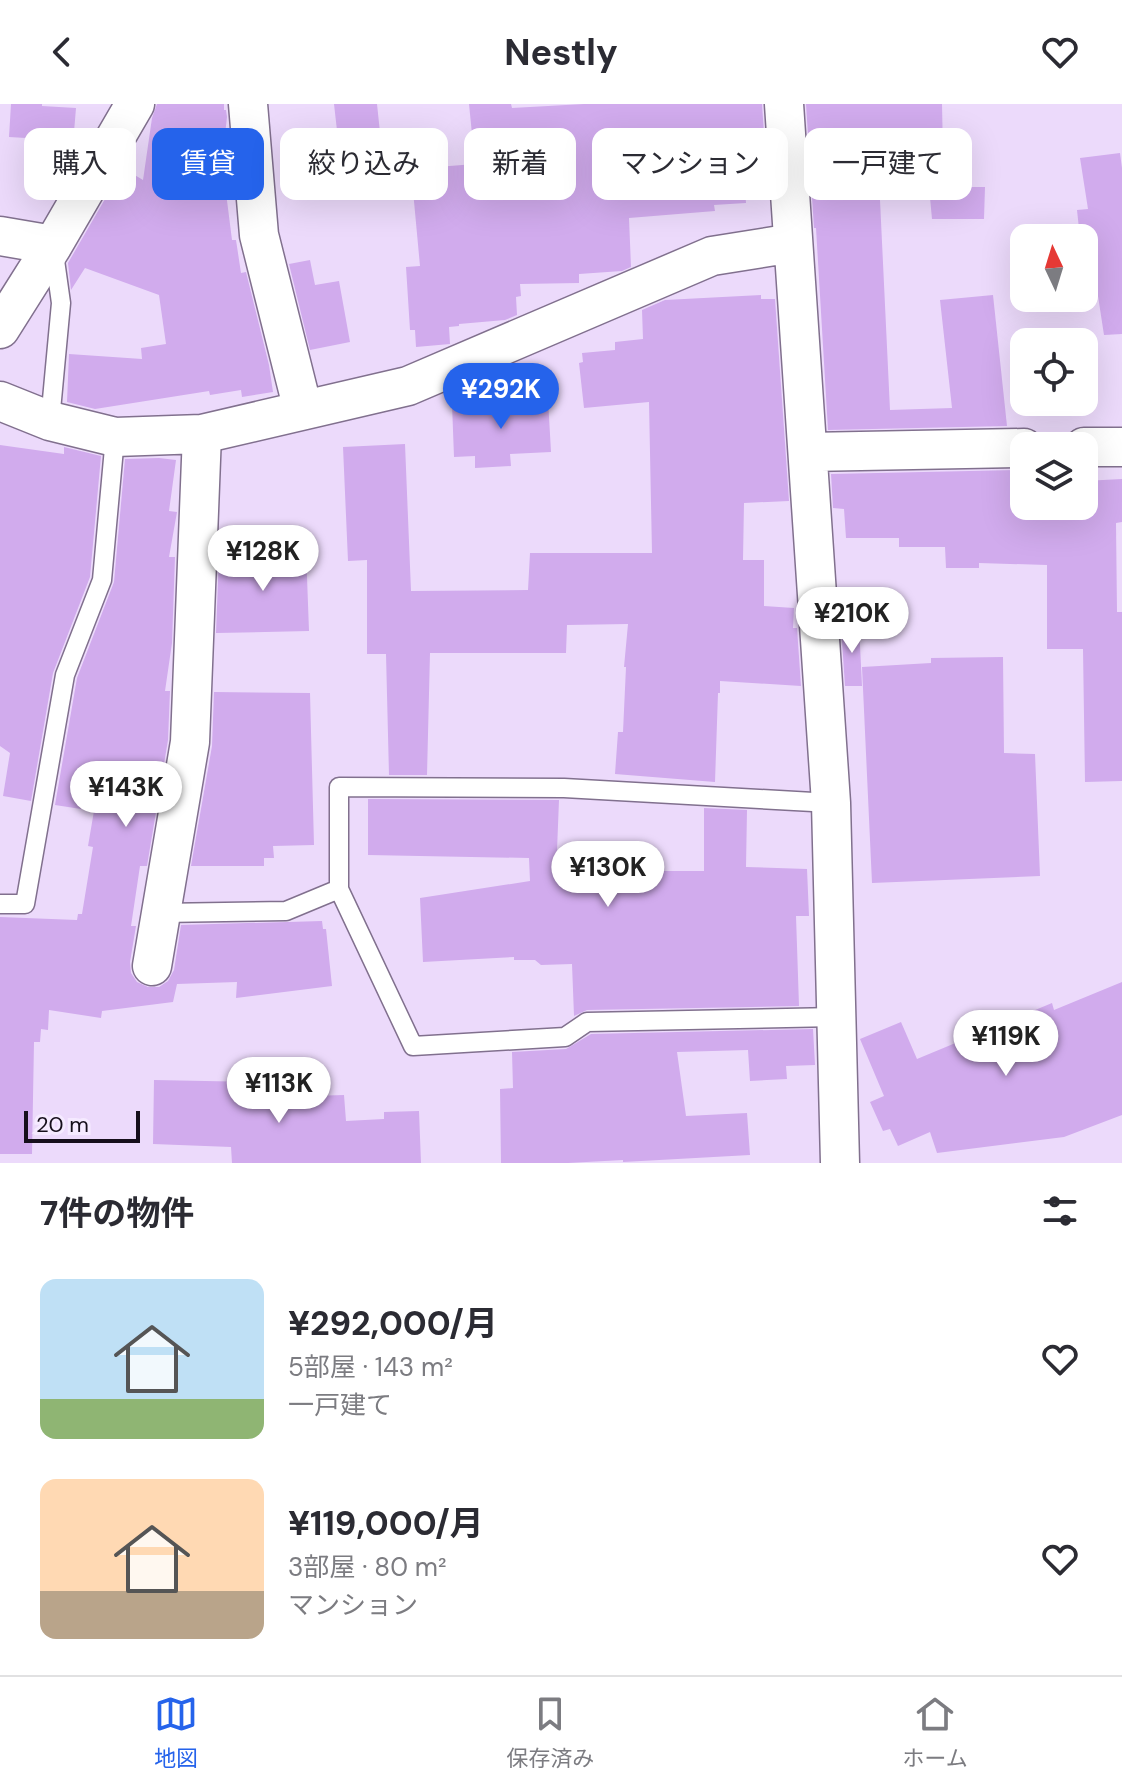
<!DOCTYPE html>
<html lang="ja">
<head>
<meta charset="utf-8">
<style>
  body { margin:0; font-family:"DM Sans","Noto Sans JP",sans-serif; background:#f2f2f3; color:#2b2b33; height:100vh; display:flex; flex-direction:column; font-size:30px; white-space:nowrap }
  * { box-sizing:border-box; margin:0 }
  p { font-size:26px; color:#7c7c81 }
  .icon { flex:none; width:44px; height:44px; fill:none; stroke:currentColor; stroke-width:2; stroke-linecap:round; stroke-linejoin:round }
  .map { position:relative; height:1059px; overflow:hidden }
  .details { display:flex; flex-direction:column; background:#fff; flex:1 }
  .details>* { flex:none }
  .guide { position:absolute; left:24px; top:24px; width:1074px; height:72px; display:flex; gap:16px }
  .needle { width:52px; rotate:356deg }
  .buttons { position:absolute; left:1010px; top:120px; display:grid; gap:16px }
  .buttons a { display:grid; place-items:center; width:88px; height:88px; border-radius:16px; background:#fff; box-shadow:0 8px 32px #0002; font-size:40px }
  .scale { position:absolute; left:24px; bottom:20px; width:116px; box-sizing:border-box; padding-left:8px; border:4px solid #160f1b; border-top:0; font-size:22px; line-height:28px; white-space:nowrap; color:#160f1b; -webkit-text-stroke:6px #f5eaff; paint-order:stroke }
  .price { position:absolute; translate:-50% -68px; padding:0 18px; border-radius:28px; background:#fff; color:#222; font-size:26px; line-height:52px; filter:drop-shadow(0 2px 4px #0008) }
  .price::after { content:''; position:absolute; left:50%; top:48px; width:24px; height:18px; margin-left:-12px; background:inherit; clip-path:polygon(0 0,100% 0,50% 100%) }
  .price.active { background:#2563eb; color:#fff }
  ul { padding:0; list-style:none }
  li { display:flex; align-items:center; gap:24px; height:200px; padding:0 40px }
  li span { display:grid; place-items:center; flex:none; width:224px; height:160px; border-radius:16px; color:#555 }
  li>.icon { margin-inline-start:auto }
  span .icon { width:96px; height:96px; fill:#fffc; stroke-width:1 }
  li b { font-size:34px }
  h2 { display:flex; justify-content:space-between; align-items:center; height:96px; padding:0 40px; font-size:34px }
  .chip { padding:0 28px; border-radius:16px; background:#fff; box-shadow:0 8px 32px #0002; font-size:28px; line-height:72px }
  .chip.active { background:#2563eb; color:#fff }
  header { display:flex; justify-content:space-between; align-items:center; height:104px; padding:0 40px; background:#fff; font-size:36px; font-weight:700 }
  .tabs { display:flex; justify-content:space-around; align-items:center; height:112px; border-top:2px solid #e1e1e2; background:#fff; font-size:22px; color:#7c7c81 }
  .tabs a { display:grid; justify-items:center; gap:4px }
  .tabs .active { color:#2563eb }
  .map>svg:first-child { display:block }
  .building { fill:#d1abed }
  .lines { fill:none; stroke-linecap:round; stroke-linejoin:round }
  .service-casing { stroke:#81708e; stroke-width:21 }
  .minor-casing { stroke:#81708e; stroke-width:41 }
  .service { stroke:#fff; stroke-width:18 }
  .minor { stroke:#fff; stroke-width:38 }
</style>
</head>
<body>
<header><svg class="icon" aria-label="back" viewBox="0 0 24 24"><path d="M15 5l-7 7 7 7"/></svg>Nestly<svg class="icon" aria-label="heart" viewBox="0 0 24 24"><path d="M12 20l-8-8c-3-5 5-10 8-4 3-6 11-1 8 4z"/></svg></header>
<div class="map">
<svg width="1122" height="1059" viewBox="0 0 1122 1059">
  <rect width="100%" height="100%" fill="#ecdafb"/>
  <path class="building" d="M 11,0 L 42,0 L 42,2 L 76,4 L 72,52 L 42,52 L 43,35 L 9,33 Z
    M 157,0 L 224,0 L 224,6 L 226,6 L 227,13 L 222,57 L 232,136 L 236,136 L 241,169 L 246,168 L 269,261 L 273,288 L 242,293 L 241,286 L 210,291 L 209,287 L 95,305 L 67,298 L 69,250 L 142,255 L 141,244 L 166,240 L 159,191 L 85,164 L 71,186 L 68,159 L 123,64 L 143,76 L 152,14 Z
    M 334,0 L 377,0 L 383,57 L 341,62 Z
    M 469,0 L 511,0 L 512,4 L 584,0 L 762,0 L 765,45 L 742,46 L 746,99 L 714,101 L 715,107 L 629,114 L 631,163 L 622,167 L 579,170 L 579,179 L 520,180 L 521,192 L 516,193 L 517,211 L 505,216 L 459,220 L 459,222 L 449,223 L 450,240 L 416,243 L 415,226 L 410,226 L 406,163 L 420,162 L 411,65 L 475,60 Z
    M 806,0 L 942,0 L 943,49 L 878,54 L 890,306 L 952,304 L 940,196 L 993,191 L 1007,322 L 828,326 L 816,124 L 814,124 Z
    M 1120,49 L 1122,64 L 1122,230 L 1104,231 L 1094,166 L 1084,167 L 1084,134 L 1080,134 L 1077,106 L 1088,105 L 1080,54 Z
    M 929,83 L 985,83 L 984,115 L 932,115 Z
    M 310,156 L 315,181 L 339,177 L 350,238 L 310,246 L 289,160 Z
    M 761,191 L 761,195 L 775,195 L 789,397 L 744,399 L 743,456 L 764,456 L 764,502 L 794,504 L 793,524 L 797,524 L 801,582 L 720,577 L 720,589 L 718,589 L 715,678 L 615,670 L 618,628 L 623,628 L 626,563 L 624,563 L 628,520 L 567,521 L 566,549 L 430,549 L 427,671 L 389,671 L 386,550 L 367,550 L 367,456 L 348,457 L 343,343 L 405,340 L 411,487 L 528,486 L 530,449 L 652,449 L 649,298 L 584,304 L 579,259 L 583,258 L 582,249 L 615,246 L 615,238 L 643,235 L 642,206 L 665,196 Z
    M 548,295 L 551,348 L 510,350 L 511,362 L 475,364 L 475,352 L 454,353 L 452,300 Z
    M 0,341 L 64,350 L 64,343 L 101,352 L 90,473 L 53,569 L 31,697 L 3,692 L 10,649 L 0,642 Z
    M 159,354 L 176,356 L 169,407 L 177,408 L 169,453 L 175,453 L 172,539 L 165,587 L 170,587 L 168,636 L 147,762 L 140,762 L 131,822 L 136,822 L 130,858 L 131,869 L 137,878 L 148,883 L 159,883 L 168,877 L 174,866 L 181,821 L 322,817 L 323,825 L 326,825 L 332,882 L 236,894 L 237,878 L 177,880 L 173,898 L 102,907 L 101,914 L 49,906 L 48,926 L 41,925 L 40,938 L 34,938 L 32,1050 L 0,1050 L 0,813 L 77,816 L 78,810 L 82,810 L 93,743 L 88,742 L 94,707 L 55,701 L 77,574 L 114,478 L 125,355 Z
    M 1016,366 L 1018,402 L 1084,402 L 1084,377 L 1122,375 L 1122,418 L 1116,419 L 1117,508 L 1122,508 L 1122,677 L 1085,678 L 1083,545 L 1047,545 L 1047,461 L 979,459 L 979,464 L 946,464 L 945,443 L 899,443 L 899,434 L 846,434 L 844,405 L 833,404 L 831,370 Z
    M 306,446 L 309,527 L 216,529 L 219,451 Z
    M 859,521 L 862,582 L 845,582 L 841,522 Z
    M 1003,553 L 1004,649 L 1035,650 L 1040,772 L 872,779 L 862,563 L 931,559 L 931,554 Z
    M 214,588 L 310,589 L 314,741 L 273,742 L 274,754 L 264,754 L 264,762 L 191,762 L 212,642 Z
    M 368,695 L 559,696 L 556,772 L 565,772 L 566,784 L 604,786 L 606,767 L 704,767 L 704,704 L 747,706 L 746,763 L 807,765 L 809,812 L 796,812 L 799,902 L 587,906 L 574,912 L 572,860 L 541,861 L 535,856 L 514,856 L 514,853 L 423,858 L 420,794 L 530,777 L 529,754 L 368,751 Z
    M 1122,878 L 1122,1011 L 1064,1033 L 937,1049 L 930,1028 L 898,1042 L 890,1025 L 883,1027 L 870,998 L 884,992 L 860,935 L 901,918 L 917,955 L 1052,899 L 1054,906 Z
    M 813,925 L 815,961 L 786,962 L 787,975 L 750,977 L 748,946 L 677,948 L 686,1012 L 747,1009 L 750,1051 L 623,1058 L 623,1056 L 568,1059 L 501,1059 L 500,985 L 513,984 L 512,948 L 566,945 L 591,930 Z
    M 154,976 L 261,978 L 261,986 L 311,984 L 311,992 L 344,991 L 346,1017 L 384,1015 L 384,1008 L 419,1007 L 421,1059 L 232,1059 L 231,1043 L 153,1040 Z"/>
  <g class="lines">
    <g class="service-casing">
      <path id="service" d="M 50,317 L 61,199 L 54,149
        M 339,785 L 413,942 L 565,933 L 587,918 L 836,913
        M 0,800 L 25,800 L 65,571 L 102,476 L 115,333
        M 161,809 L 286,807 L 339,785 L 339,683 L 564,684 L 831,699"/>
    </g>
    <g class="minor-casing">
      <path id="minor" d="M 248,0 L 259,131 L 303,306
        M 784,0 L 831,699 L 840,1059
        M 0,132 L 53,141
        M 0,225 L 53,141 L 135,0
        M 0,297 L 50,317 L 115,333 L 202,330 L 408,282 L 712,152 L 793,139
        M 1084,343 L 1122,343
        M 808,348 L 1024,344
        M 152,862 L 190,638 L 202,330"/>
    </g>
    <use href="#service" class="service"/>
    <use href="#minor" class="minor"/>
  </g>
</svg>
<div class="buttons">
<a><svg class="needle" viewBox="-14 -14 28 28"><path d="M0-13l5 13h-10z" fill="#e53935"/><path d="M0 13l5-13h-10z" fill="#7c7c81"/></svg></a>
<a><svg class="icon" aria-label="locate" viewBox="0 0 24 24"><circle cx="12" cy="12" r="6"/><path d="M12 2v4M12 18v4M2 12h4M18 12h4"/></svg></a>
<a><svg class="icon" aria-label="layers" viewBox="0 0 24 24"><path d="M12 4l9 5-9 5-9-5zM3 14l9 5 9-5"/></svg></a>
</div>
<div class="scale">20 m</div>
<b class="price active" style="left:501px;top:327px">¥292K</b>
<b class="price" style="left:263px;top:489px">¥128K</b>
<b class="price" style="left:852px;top:551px">¥210K</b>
<b class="price" style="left:126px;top:725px">¥143K</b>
<b class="price" style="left:608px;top:805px">¥130K</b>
<b class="price" style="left:1006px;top:974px">¥119K</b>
<b class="price" style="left:279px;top:1021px">¥113K</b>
<div class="guide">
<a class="chip">購入</a>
<a class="chip active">賃貸</a>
<a class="chip">絞り込み</a>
<a class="chip">新着</a>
<a class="chip">マンション</a>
<a class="chip">一戸建て</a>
</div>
</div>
<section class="details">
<h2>7件の物件<svg class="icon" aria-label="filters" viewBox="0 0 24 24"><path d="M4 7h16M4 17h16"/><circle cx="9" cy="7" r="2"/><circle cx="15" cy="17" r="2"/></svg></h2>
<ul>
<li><span style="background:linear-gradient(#bfe0f5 75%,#8fb573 0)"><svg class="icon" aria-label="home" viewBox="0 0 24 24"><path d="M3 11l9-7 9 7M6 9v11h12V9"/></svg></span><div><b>¥292,000/月</b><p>5部屋 · 143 m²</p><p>一戸建て</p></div><svg class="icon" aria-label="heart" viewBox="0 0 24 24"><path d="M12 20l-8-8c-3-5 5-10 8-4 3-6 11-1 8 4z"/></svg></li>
<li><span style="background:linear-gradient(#ffd9b3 70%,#b9a48a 0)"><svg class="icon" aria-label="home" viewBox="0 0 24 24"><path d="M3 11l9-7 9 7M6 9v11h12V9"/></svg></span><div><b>¥119,000/月</b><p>3部屋 · 80 m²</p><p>マンション</p></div><svg class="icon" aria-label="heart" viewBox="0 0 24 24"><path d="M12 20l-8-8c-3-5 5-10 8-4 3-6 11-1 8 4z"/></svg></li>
</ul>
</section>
<nav class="tabs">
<a class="active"><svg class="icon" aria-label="map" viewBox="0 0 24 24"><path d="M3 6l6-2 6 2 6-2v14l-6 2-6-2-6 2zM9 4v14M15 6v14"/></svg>地図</a>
<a><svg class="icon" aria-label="saved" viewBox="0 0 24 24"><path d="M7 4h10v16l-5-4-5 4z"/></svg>保存済み</a>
<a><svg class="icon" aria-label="home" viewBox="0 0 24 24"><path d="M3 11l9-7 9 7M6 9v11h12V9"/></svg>ホーム</a>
</nav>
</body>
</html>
